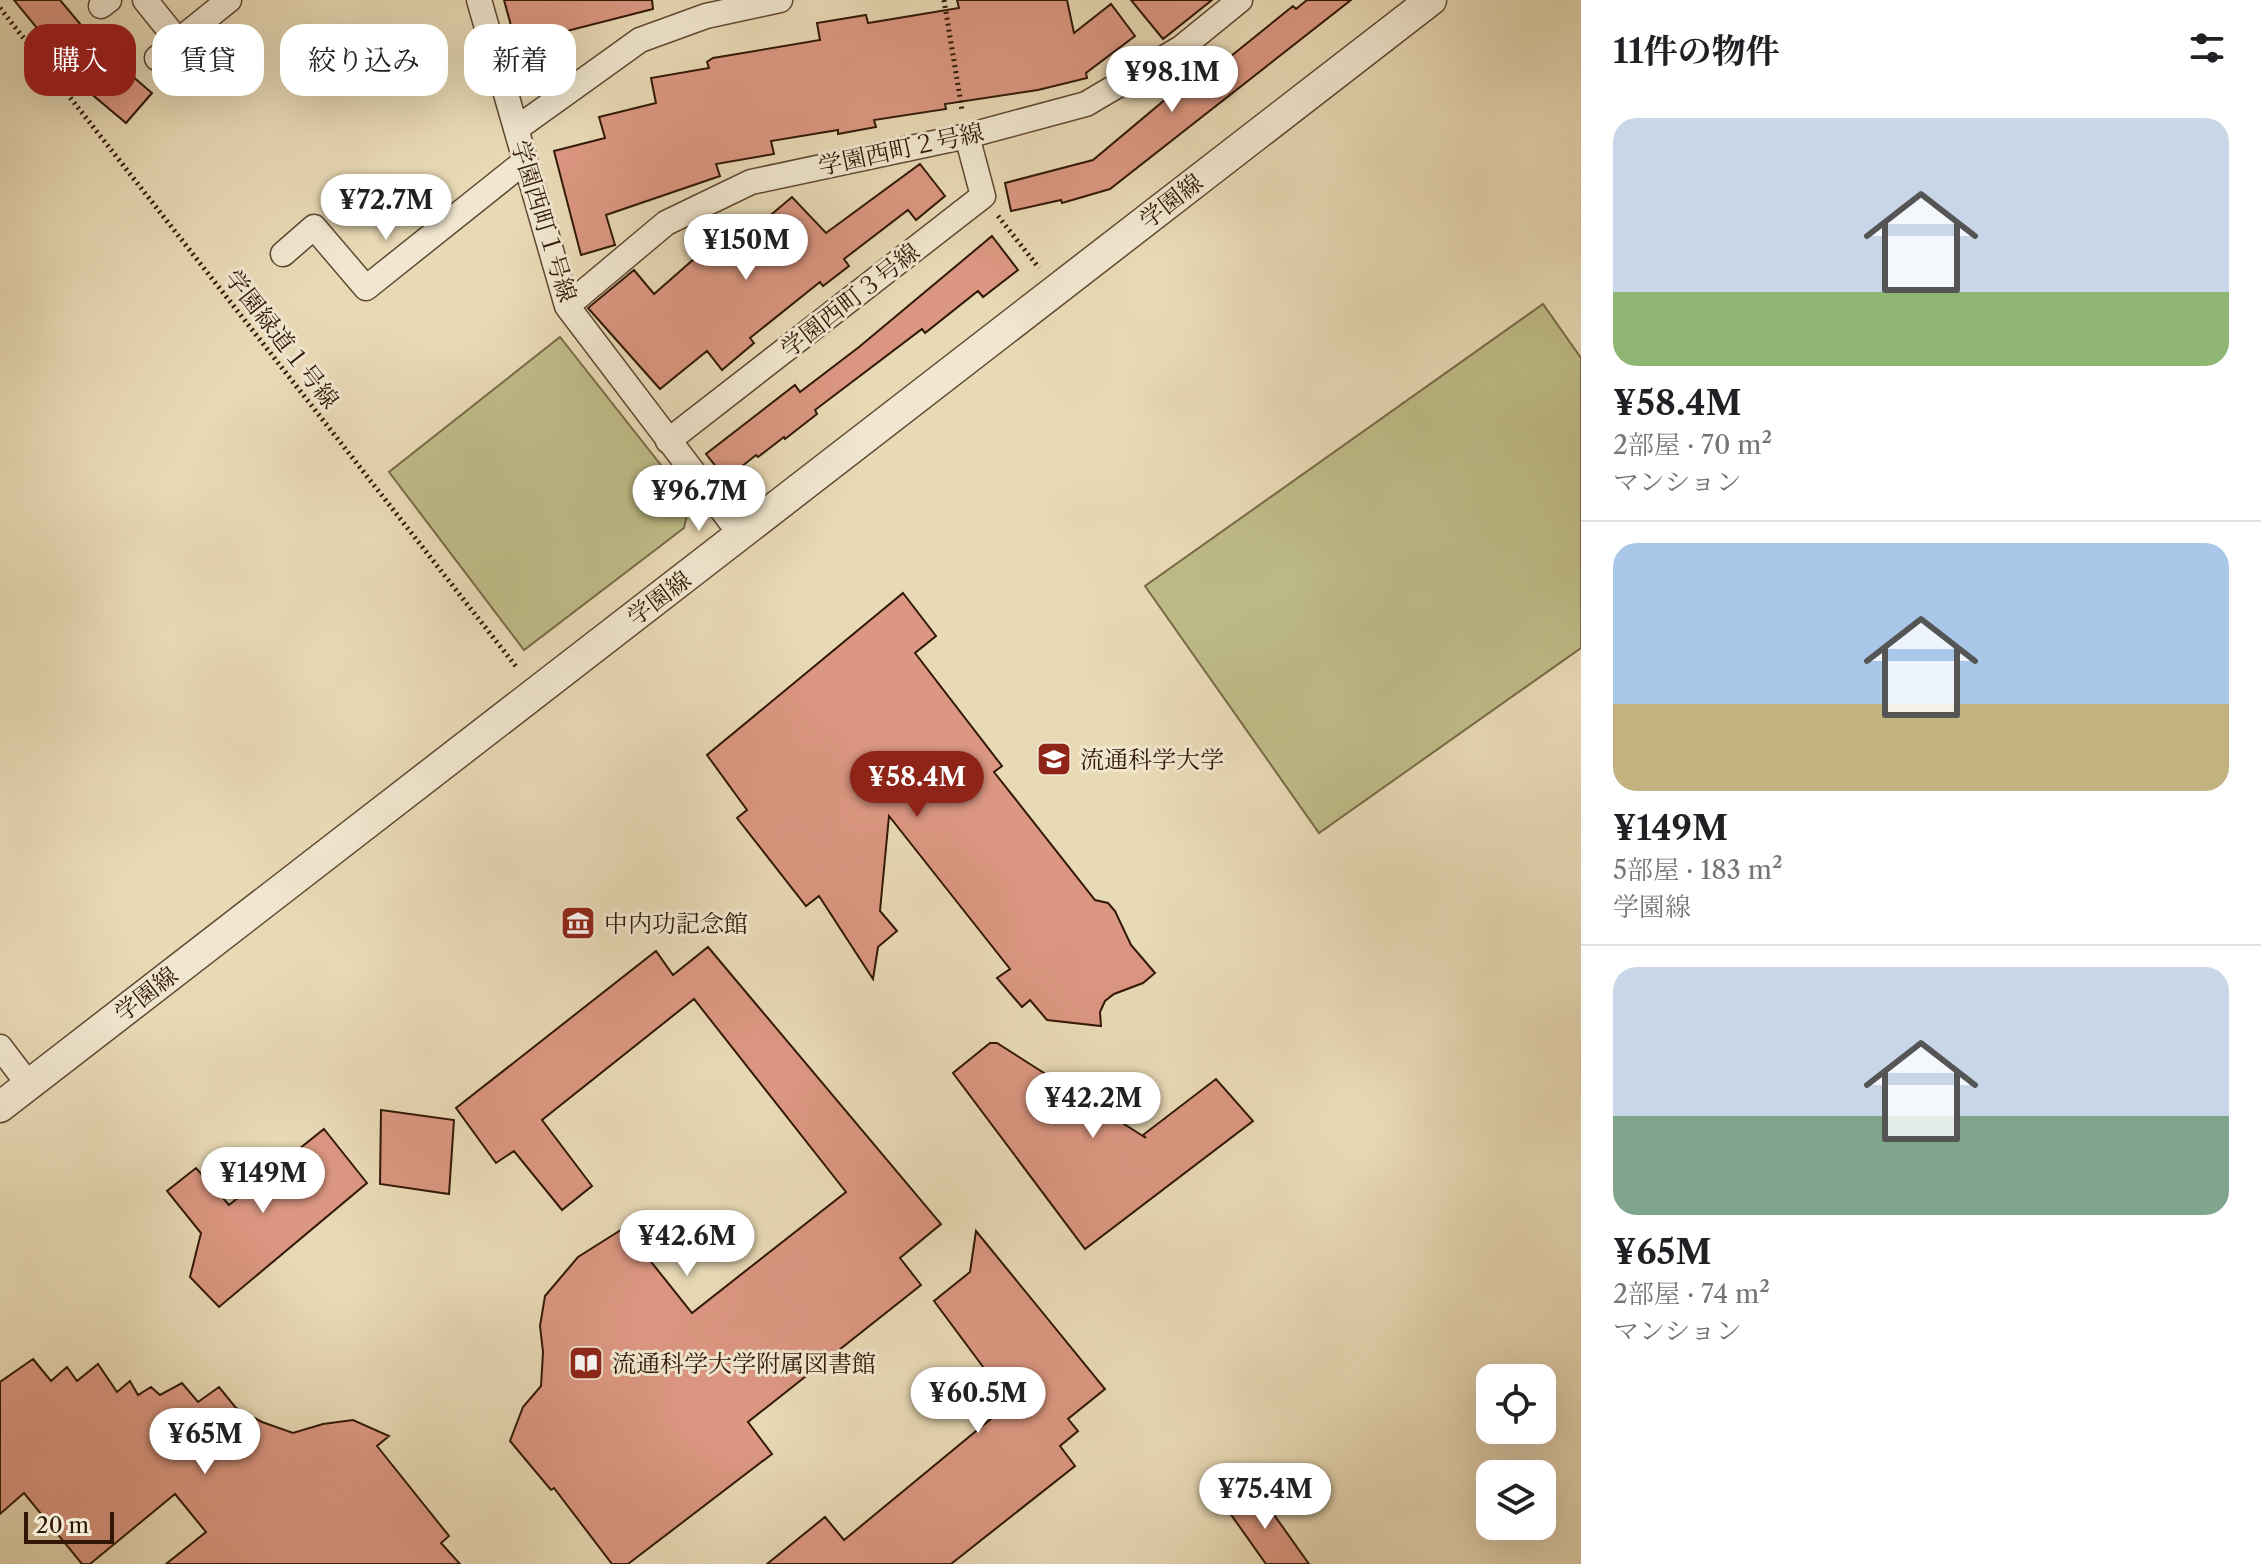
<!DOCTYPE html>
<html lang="ja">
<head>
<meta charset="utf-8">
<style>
  body { margin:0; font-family:"Libre Caslon Text","Noto Serif JP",serif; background:#f2f2f2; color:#202124; height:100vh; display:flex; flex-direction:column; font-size:30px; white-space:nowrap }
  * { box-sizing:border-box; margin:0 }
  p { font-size:26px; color:#757577 }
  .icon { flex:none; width:44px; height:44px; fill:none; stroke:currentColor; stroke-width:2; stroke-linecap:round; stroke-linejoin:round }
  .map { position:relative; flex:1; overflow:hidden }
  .details { display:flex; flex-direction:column; background:#fff; width:680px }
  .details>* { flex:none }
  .hud { position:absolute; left:24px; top:24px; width:760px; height:72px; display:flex; gap:16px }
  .controls { position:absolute; left:1476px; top:1364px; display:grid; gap:16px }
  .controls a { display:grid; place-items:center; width:80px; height:80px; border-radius:16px; background:#fff; box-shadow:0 8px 32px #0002; font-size:40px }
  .scale { position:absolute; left:24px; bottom:20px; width:90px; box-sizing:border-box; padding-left:8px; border:4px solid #311806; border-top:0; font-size:22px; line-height:28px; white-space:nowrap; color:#311806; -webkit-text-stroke:6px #f1e7d0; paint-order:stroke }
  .price { position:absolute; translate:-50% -68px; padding:0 18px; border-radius:28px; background:#fff; color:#222; font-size:26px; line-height:52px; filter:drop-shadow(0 2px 4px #0008) }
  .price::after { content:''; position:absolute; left:50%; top:48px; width:24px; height:18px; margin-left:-12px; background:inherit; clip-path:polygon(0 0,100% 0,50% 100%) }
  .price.current { background:#8f2418; color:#fff }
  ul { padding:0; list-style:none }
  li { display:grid; align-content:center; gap:16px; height:424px; padding:0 32px }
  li+li { border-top:2px solid #e0e0e0 }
  li span { display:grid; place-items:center; height:248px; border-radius:24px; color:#555 }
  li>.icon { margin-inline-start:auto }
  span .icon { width:144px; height:144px; fill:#fffc; stroke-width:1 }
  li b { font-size:34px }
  h2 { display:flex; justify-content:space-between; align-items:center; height:96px; padding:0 32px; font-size:34px }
  .pill { padding:0 28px; border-radius:24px; background:#fff; box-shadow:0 8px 32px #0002; font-size:28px; line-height:72px }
  .pill.current { background:#8f2418; color:#fff }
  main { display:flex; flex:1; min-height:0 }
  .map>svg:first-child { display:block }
  .green { fill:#bfbd88; stroke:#786a47; stroke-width:2 }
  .building { fill:#dc9782; stroke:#311806; stroke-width:2 }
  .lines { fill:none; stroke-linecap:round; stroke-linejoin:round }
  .minor-casing { stroke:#5f4832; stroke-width:27 }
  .tertiary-casing { stroke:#5f4832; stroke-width:33 }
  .path { stroke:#311806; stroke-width:5; stroke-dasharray:2 4; stroke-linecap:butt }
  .minor { stroke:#f1e7d0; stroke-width:24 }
  .tertiary { stroke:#f1e7d0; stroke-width:30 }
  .labels { text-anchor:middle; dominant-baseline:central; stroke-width:6; stroke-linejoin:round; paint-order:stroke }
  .street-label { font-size:24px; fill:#311806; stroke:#f1e7d0 }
  .poi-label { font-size:24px; fill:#311806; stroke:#f1e7d0; text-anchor:start }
</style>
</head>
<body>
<main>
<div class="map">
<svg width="1581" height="1564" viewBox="0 0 1581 1564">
  <rect width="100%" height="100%" fill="#e9dab6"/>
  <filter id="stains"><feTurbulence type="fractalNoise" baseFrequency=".0025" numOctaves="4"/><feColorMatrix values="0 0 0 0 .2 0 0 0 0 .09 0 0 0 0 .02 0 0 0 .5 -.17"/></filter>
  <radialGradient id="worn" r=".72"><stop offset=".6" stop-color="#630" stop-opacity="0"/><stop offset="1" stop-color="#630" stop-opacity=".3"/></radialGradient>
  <path class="green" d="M 1543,304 L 1581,358 L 1581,648 L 1319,833 L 1145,586 Z
    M 560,337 L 690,502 L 684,528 L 524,650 L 389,472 Z"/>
  <path class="building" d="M 14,0 L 60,0 L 102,50 L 152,93 L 126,123 L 57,65 L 49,55 L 55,50 Z
    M 504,0 L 652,0 L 653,9 L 516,44 Z
    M 957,0 L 1067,0 L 1074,33 L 1111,4 L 1135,36 L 1086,73 L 1087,78 L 1038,90 L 945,104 L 946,109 L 874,120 L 876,127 L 838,134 L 838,130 L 771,141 L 774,154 L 716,164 L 720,176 L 606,215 L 615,245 L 581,255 L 554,151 L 605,138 L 599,117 L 656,103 L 651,78 L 709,68 L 707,62 L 713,58 L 820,40 L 817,23 L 866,15 L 868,23 L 959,8 Z
    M 1131,0 L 1212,0 L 1163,39 Z
    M 1307,0 L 1351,0 L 1110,189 L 1062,203 L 1061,200 L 1011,211 L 1005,183 L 1093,160 L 1179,88 L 1184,94 L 1293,6 L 1296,9 Z
    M 920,164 L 945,196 L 916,220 L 908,210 L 844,259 L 849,266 L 823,286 L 820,282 L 750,338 L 754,343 L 722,370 L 707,351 L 660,389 L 588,308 L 634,270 L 654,294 L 736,222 L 747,235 L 792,197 L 826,233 Z
    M 992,236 L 1018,270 L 983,297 L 978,291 L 925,333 L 922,329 L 815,410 L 817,414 L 785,439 L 784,437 L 758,457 L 756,455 L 726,479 L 706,454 L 795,385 L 800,392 L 859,347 Z
    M 903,593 L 936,636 L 915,653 L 1002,766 L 994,772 L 1095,900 L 1108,903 L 1115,911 L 1131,945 L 1155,973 L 1143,983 L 1114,994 L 1105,1001 L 1100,1012 L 1101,1026 L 1047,1020 L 1030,1000 L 1022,1007 L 997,978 L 1010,969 L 889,816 L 880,911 L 897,931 L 878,947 L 873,979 L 819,896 L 806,906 L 737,818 L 747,810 L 707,755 Z
    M 708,947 L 941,1224 L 900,1258 L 921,1285 L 748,1422 L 772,1454 L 628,1564 L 612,1564 L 554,1488 L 551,1490 L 510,1441 L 523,1407 L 541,1386 L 543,1352 L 540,1326 L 545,1296 L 578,1257 L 624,1228 L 692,1313 L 846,1192 L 694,999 L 542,1120 L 592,1186 L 562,1210 L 514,1151 L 496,1163 L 456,1108 L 656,951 L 673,975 Z
    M 990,1043 L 997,1043 L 1146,1138 L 1143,1135 L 1216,1079 L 1253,1121 L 1085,1249 L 953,1073 Z
    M 381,1110 L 454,1120 L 449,1194 L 380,1184 Z
    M 324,1129 L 367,1183 L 219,1307 L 190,1277 L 201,1233 L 167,1191 L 196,1168 L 229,1205 Z
    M 976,1231 L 1105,1389 L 1068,1419 L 1078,1431 L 1060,1446 L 1075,1466 L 951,1564 L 767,1564 L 825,1517 L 844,1540 L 1010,1403 L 934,1301 L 970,1272 Z
    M 33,1359 L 51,1381 L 67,1367 L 77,1381 L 98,1364 L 117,1392 L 130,1381 L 138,1395 L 151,1387 L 160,1395 L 182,1383 L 198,1402 L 219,1387 L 236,1408 L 262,1422 L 293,1433 L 323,1424 L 353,1420 L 389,1436 L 377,1446 L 449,1536 L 441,1543 L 460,1564 L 166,1564 L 206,1532 L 175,1494 L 90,1564 L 82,1564 L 24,1493 L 0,1514 L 0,1382 Z
    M 1255,1488 L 1309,1564 L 1266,1564 L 1227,1509 Z"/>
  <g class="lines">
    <g class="minor-casing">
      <path id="minor" d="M 145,0 L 178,41
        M 479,0 L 567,306 L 741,535
        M 101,6 L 109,0
        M 157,58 L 229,0
        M 516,129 L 640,40 L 706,16 L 780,0
        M 283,254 L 314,227 L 366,288 L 524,162
        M 567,306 L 666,223 L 751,182 L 967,136 L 1086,104 L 1181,48 L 1240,0
        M 668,441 L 983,196 L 967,136
        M 0,1047 L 29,1085"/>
    </g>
    <g class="tertiary-casing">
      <path id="tertiary" d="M 0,1107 L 1431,0"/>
    </g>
    <path class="path" d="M 944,0 L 962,110
      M 0,8 L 518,669
      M 998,216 L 1039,268"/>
    <use href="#minor" class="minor"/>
    <use href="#tertiary" class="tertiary"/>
  </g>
  <defs>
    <g id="university-square" transform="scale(1.8)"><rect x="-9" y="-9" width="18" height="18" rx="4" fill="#8f2418" stroke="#f1e7d0"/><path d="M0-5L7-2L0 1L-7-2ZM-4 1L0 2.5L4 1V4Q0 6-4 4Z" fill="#fff"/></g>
    <g id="museum-square" transform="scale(1.8)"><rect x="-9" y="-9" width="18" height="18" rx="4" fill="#8f2418" stroke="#f1e7d0"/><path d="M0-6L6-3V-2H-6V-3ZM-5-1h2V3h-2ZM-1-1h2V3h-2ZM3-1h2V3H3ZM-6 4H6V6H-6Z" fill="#fff"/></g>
    <g id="library-square" transform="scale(1.8)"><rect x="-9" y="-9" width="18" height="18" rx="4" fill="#8f2418" stroke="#f1e7d0"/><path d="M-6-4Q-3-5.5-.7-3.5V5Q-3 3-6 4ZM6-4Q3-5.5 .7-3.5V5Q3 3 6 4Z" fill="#fff"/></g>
  </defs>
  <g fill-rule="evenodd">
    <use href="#university-square" x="1054" y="759"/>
    <use href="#museum-square" x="578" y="923"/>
    <use href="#library-square" x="586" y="1363"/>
  </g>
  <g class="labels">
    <g class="street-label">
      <text transform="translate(901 149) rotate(-12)">学園西町２号線</text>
      <text transform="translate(1171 201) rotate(-38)">学園線</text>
      <text transform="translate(544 221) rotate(73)">学園西町１号線</text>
      <text transform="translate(850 300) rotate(-38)">学園西町３号線</text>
      <text transform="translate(282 339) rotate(52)">学園緑道１号線</text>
      <text transform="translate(659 598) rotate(-37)">学園線</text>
      <text transform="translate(146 994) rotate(-38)">学園線</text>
    </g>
    <g class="poi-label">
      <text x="1080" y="759">流通科学大学</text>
      <text x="604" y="923">中内功記念館</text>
      <text x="612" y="1363">流通科学大学附属図書館</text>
    </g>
  </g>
  <rect width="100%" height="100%" filter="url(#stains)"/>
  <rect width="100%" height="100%" fill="url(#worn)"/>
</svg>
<div class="controls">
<a><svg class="icon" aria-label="locate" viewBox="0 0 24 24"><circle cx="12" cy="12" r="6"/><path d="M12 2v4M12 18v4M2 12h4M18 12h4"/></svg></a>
<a><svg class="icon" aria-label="layers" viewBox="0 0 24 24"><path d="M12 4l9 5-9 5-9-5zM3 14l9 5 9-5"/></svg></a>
</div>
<div class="scale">20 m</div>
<b class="price" style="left:1172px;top:114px">¥98.1M</b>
<b class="price" style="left:386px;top:242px">¥72.7M</b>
<b class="price" style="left:746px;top:282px">¥150M</b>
<b class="price" style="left:699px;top:533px">¥96.7M</b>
<b class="price current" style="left:917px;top:819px">¥58.4M</b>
<b class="price" style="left:1093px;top:1140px">¥42.2M</b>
<b class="price" style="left:263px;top:1215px">¥149M</b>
<b class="price" style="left:687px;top:1278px">¥42.6M</b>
<b class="price" style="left:978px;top:1435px">¥60.5M</b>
<b class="price" style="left:205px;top:1476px">¥65M</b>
<b class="price" style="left:1265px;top:1531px">¥75.4M</b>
<div class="hud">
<a class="pill current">購入</a>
<a class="pill">賃貸</a>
<a class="pill">絞り込み</a>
<a class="pill">新着</a>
</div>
</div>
<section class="details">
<h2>11件の物件<svg class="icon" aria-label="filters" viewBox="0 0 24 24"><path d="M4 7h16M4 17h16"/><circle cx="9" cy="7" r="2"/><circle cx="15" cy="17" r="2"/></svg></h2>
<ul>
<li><span style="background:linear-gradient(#c9d6e8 70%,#8fb573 0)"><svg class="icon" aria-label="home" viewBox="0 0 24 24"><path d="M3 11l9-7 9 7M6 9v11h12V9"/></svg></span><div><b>¥58.4M</b><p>2部屋 · 70 m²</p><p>マンション</p></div></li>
<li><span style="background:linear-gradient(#a9c7e8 65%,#c2b280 0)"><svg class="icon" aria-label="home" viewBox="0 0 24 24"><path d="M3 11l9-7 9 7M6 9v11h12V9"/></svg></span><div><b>¥149M</b><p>5部屋 · 183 m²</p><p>学園線</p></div></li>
<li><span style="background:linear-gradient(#c9d6e8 60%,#7fa58c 0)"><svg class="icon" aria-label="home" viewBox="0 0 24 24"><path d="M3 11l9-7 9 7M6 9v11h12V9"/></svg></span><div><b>¥65M</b><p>2部屋 · 74 m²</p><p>マンション</p></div></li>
</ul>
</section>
</main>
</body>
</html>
